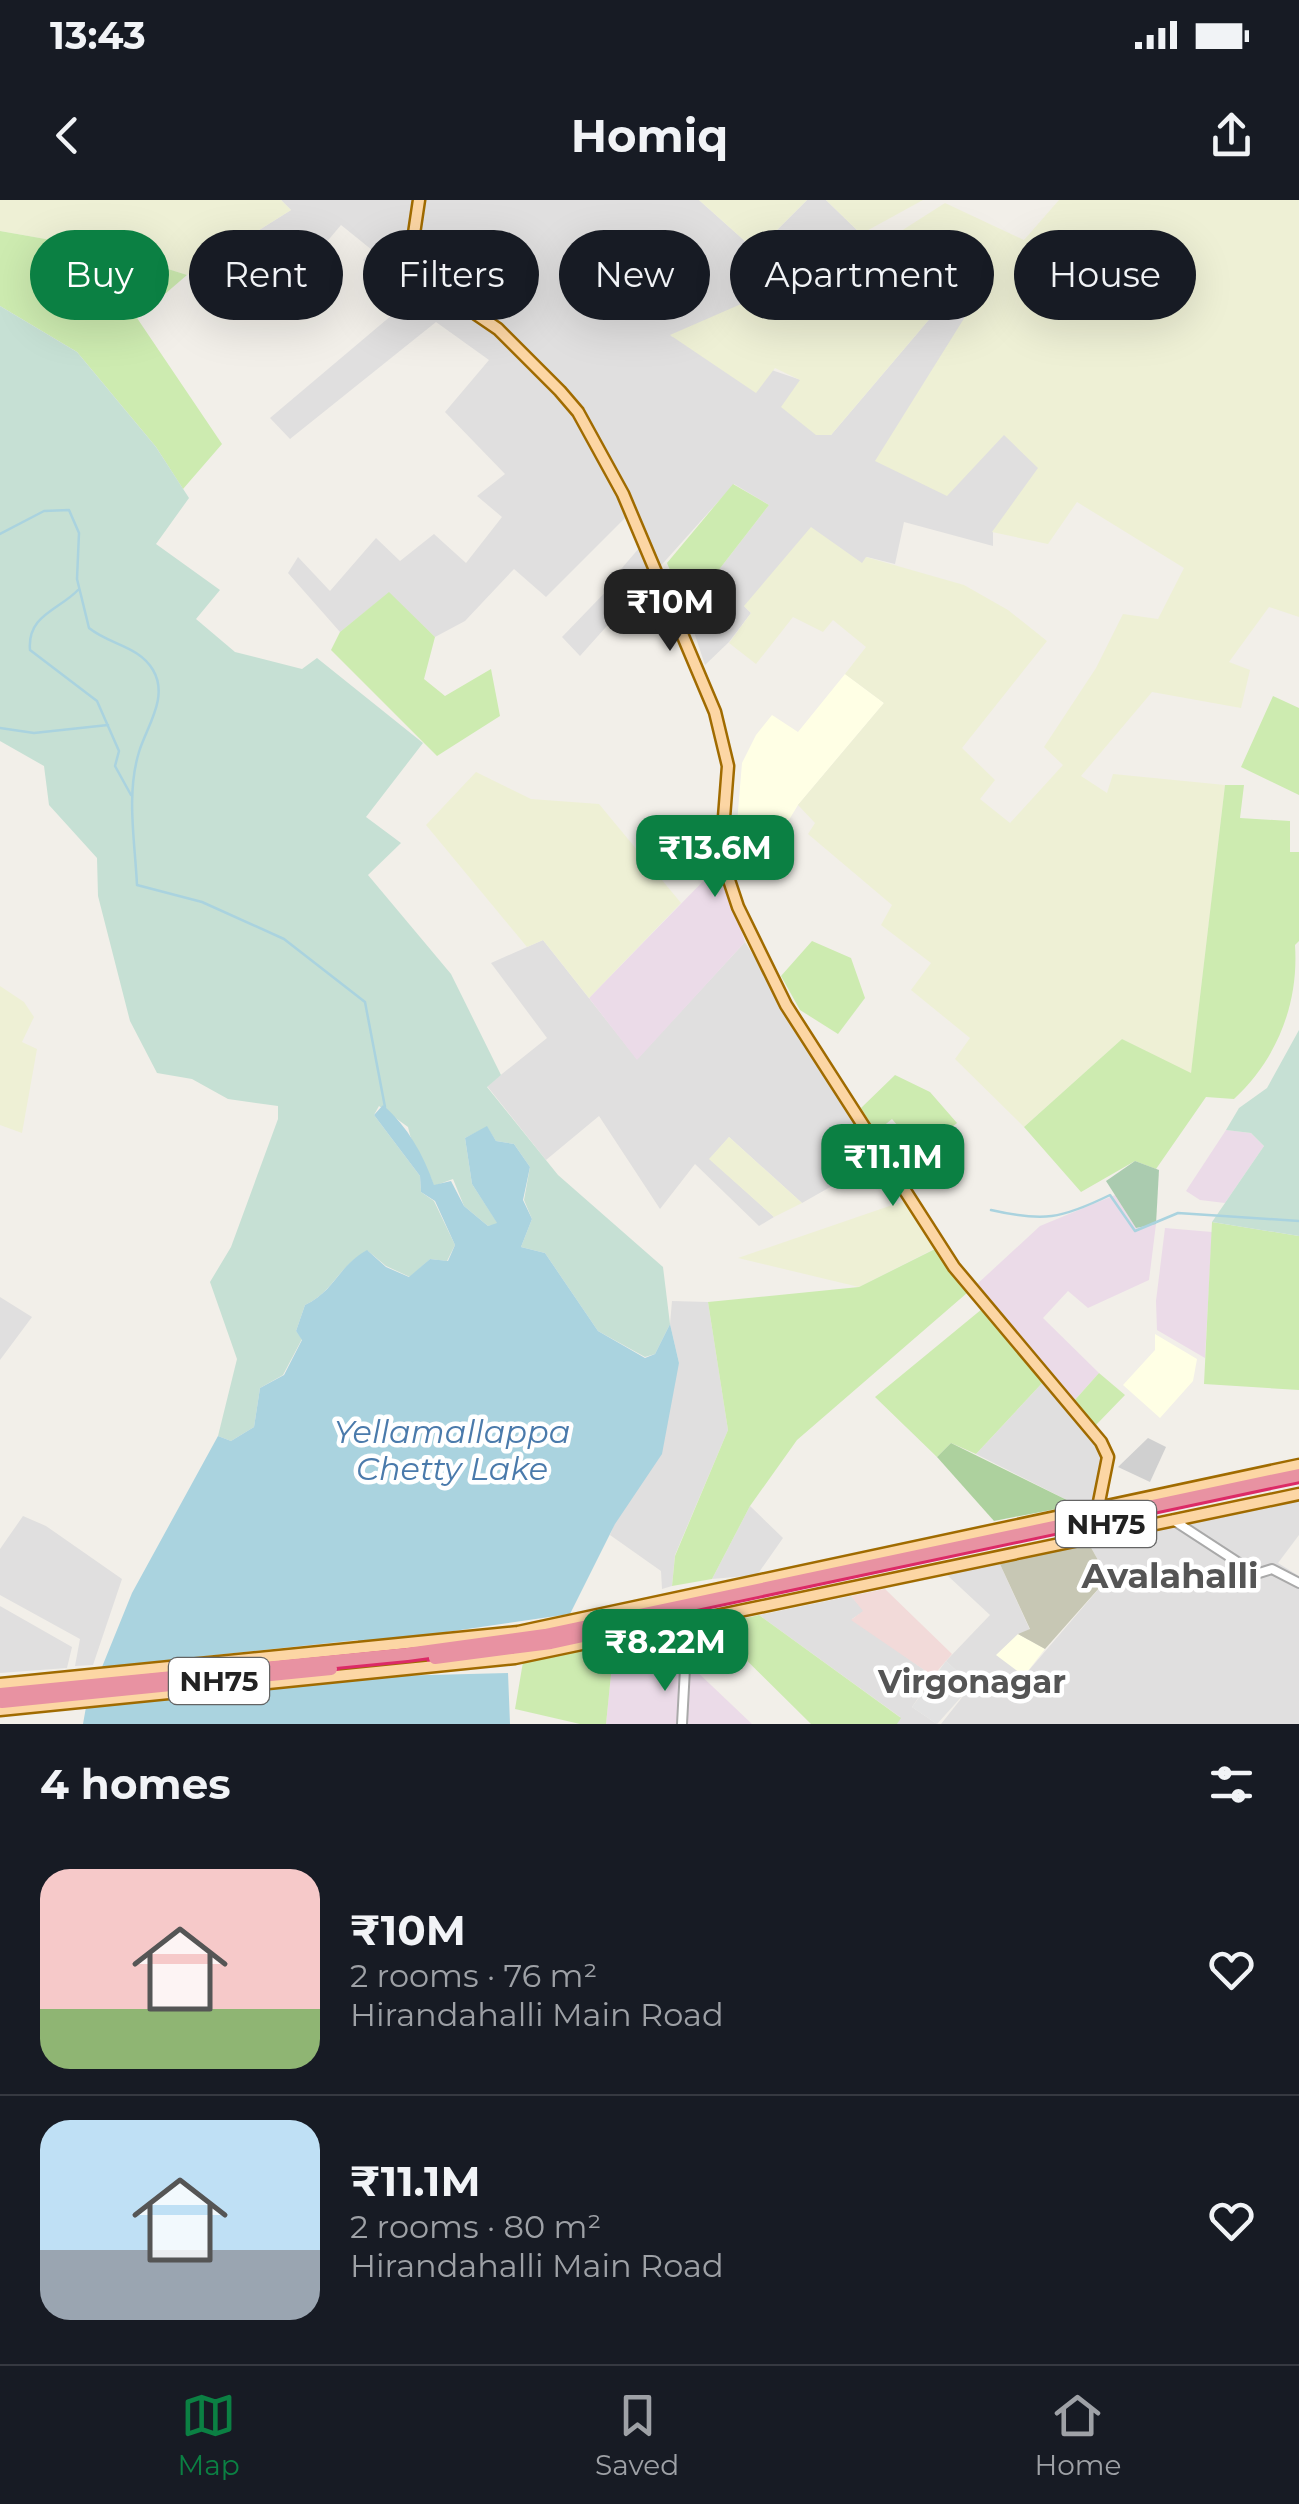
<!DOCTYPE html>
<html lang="en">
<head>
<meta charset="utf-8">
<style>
  body { margin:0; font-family:Montserrat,sans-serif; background:#20242c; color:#f1f3f6; height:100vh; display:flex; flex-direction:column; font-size:38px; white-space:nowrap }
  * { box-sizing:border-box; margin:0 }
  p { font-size:32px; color:#9ea1a6 }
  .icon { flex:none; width:55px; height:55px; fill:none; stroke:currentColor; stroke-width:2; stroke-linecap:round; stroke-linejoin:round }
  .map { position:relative; height:1524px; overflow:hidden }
  .drawer { display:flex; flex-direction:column; background:#171b24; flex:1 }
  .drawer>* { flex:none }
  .hud { position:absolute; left:30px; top:30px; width:1240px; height:90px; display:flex; gap:20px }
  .price { position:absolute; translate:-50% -85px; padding:0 22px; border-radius:20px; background:#0b8043; color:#fff; font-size:32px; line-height:65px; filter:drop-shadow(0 2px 5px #0008) }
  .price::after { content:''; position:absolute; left:50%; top:60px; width:30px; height:22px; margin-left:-15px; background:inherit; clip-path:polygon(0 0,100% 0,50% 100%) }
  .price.selected { background:#222; color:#fff }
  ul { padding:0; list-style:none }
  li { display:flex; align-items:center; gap:30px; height:250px; padding:0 40px }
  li+li { border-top:2px solid #363941 }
  li span { display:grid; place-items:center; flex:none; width:280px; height:200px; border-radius:30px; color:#555 }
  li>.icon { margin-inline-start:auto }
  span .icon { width:120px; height:120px; fill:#fffc; stroke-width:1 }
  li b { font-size:42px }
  h2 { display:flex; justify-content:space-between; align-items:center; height:120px; padding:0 40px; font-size:42px }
  .pill { padding:0 35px; border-radius:45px; background:#171b24; box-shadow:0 10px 40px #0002; font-size:35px; line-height:90px }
  .pill.selected { background:#0b8043; color:#fff }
  .status { display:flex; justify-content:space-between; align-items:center; height:70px; padding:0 50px; background:#171b24; direction:ltr }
  .status svg { height:28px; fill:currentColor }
  header { display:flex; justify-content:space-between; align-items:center; height:130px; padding:0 40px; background:#171b24; font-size:45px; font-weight:700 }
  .tab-bar { display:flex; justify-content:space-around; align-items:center; height:140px; border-top:2px solid #363941; background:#171b24; font-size:28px; color:#9ea1a6 }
  .tab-bar a { display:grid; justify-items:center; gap:5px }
  .tab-bar .selected { color:#0b8043 }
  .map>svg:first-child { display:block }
  .residential { fill:#e0dfdf }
  .commercial { fill:#f2dad9 }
  .industrial { fill:#ebdbe8 }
  .education { fill:#ffffe5 }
  .religious { fill:#d0d0d0 }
  .construction { fill:#c7c7b4 }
  .farmland { fill:#eef0d5 }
  .grass { fill:#cdebb0 }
  .forest { fill:#add19e }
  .wetland { fill:#c6e0d4 }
  .cemetery { fill:#aacbaf }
  .parking { fill:#e2e2e2 }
  .water { fill:#aad3df }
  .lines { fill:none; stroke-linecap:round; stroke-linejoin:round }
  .stream { stroke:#aad3df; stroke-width:2.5 }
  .minor-casing { stroke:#a9a9a9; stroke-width:12 }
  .major-casing { stroke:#a06b00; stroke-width:15 }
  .highway-casing { stroke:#dc2a67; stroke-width:18 }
  .minor { stroke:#fff; stroke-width:8 }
  .major { stroke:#fcd6a4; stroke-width:10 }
  .highway { stroke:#e892a2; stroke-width:12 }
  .labels { text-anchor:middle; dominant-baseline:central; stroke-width:9; stroke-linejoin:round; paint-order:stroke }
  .shield { fill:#fff; stroke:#646464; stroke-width:2.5 }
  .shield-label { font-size:28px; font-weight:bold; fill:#222 }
  .water-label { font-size:32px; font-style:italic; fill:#4a7aab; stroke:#fff }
  .neighbourhood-label { font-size:32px; font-weight:bold; fill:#555; stroke:#fff }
  .quarter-label { font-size:35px; font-weight:bold; fill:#555; stroke:#fff }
</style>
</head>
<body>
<div class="status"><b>13:43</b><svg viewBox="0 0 49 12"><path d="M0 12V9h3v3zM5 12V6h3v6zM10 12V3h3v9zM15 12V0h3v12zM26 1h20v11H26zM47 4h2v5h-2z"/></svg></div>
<header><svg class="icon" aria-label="back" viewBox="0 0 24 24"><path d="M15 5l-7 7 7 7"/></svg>Homiq<svg class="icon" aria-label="share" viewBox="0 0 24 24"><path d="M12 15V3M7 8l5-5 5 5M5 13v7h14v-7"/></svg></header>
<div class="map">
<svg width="1299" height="1524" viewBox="0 0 1299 1524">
  <rect width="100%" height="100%" fill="#f2efe9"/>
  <path class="residential" d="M 281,0 L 699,0 L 756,51 L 807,0 L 826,0 L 861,34 L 846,58 L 671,136 L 801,180 L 831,235 L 966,76 L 984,87 L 1004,234 L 1039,268 L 993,332 L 993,346 L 904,322 L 895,364 L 867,357 L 863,364 L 744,406 L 751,413 L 729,442 L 705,465 L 687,411 L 769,305 L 734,284 L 580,456 L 562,437 L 618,379 L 616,375 L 640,347 L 628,315 L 546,397 L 514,369 L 465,421 L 435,437 L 389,393 L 340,432 L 288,373 L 298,357 L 330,391 L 376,338 L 400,361 L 434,334 L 466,363 L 502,317 L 477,296 L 505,274 L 445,212 L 489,160 L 436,122 L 290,239 L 270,218 L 405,104 L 363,60 L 372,50 L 341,25 L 281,96 L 239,96 L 210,61 L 291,10 Z
    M 543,740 L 637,859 L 745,742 L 878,960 L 802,1003 L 729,937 L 710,959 L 774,1017 L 759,1026 L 695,964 L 660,1009 L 599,916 L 546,960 L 487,886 L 547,838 L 491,763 Z
    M 0,1097 L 32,1117 L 0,1160 Z
    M 672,1101 L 708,1102 L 728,1230 L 675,1355 L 672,1386 L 662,1389 L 661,1371 L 610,1335 L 679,1163 L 670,1124 Z
    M 1044,1181 L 1098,1242 L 1107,1259 L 1092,1302 L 1077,1305 L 976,1254 Z
    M 1299,1301 L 1299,1335 L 1278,1363 L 1299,1376 L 1299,1524 L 941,1524 L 972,1485 L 946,1461 L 990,1415 L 947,1375 L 999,1362 L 1030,1430 L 1024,1476 L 1108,1378 L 1089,1344 Z
    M 750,1306 L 783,1338 L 757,1375 L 712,1379 Z
    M 23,1316 L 46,1326 L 122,1379 L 93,1465 L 75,1466 L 80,1439 L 0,1395 L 0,1349 Z
    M 851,1396 L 864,1411 L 852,1419 L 933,1476 L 912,1507 L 937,1524 L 897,1524 L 900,1517 L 759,1415 Z
    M 0,1406 L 72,1447 L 67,1468 L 0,1473 Z"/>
  <path class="commercial" d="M 885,1389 L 952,1454 L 933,1476 L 851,1420 L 863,1411 L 851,1396 Z"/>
  <path class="industrial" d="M 719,665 L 745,742 L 637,860 L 589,798 Z
    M 1226,930 L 1251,933 L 1264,946 L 1225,1003 L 1200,1000 L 1186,991 Z
    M 1115,995 L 1136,1028 L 1156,1024 L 1149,1080 L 1088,1108 L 1068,1091 L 1043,1118 L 1099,1173 L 1074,1201 L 975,1086 L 1040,1026 Z
    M 1165,1028 L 1212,1032 L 1205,1158 L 1157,1130 L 1156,1101 Z
    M 678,1432 L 682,1453 L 678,1524 L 606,1524 L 614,1445 Z
    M 691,1466 L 752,1524 L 687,1524 Z"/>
  <path class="education" d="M 845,474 L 884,503 L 798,605 L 778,638 L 766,642 L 753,633 L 736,635 L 742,563 L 756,535 L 772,515 L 798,532 Z
    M 1155,1134 L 1197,1159 L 1193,1181 L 1160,1218 L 1123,1185 L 1155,1150 Z
    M 1018,1434 L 1045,1449 L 1024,1476 L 996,1455 Z"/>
  <path class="religious" d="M 1148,1238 L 1166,1247 L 1150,1282 L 1118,1267 Z"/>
  <path class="construction" d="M 1089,1344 L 1108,1378 L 1045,1449 L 1018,1434 L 1030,1429 L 999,1362 Z"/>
  <path class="farmland" d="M 0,0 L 281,0 L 291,10 L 187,75 L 108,50 L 0,31 Z
    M 699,0 L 807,0 L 756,51 Z
    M 826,0 L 923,0 L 861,34 Z
    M 1059,0 L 1299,0 L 1299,417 L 1269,407 L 1229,462 L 1250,470 L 1241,508 L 1152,492 L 1081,576 L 1107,593 L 1113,574 L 1225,585 L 1191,874 L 1122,839 L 1024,927 L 955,859 L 970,838 L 911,790 L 931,763 L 881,725 L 892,705 L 808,634 L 815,623 L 798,605 L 884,503 L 845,474 L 866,447 L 833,420 L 823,432 L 793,417 L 756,464 L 729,443 L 751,413 L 744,406 L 811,327 L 862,363 L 866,357 L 964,385 L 1008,410 L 1047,441 L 962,548 L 995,580 L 980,599 L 1010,623 L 1063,565 L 1044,547 L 1096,468 L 1123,414 L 1158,419 L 1184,368 L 1077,302 L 1048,344 L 992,332 L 1038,268 L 1004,235 L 947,296 L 875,261 L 983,88 L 966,76 L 831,235 L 816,235 L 781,207 L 800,180 L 775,168 L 756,193 L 670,135 L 846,58 L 856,68 L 876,47 L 945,3 L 1024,40 Z
    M 476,572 L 531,599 L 599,604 L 681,703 L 589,798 L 543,740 L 527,747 L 426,625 Z
    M 0,786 L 24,802 L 34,817 L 22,842 L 37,849 L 22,933 L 0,925 Z
    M 729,937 L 802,1003 L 774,1017 L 709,959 Z
    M 904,1001 L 934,1049 L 859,1087 L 738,1058 Z"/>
  <path class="grass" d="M 0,31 L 108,50 L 187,75 L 137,118 L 222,244 L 183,289 L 156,247 L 77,152 L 0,106 Z
    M 733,284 L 769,305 L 687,411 L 667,363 Z
    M 389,392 L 435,437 L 424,479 L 445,496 L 491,469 L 500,516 L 437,556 L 331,450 L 340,432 Z
    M 1273,496 L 1299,508 L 1299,595 L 1241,567 Z
    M 1225,585 L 1244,585 L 1240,618 L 1290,621 L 1290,652 L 1299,652 L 1299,741 L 1295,745 C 1299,805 1276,860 1234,899 L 1206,897 L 1156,969 L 1135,961 L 1081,992 L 1024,927 L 1122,839 L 1191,873 Z
    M 812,741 L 851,758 L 865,798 L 838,834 L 800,810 L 781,776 Z
    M 895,875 L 930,892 L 957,923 L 920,952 L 892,919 L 876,932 L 861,908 Z
    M 1212,1022 L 1299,1036 L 1299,1190 L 1204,1184 Z
    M 935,1049 L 967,1093 L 797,1240 L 750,1306 L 712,1379 L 672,1386 L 675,1356 L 728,1230 L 708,1102 L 859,1087 Z
    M 982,1109 L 1044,1181 L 976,1254 L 951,1243 L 937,1257 L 875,1197 Z
    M 1099,1173 L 1125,1195 L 1096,1225 L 1074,1201 Z
    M 759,1415 L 901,1518 L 897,1524 L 811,1524 L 712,1426 Z
    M 614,1445 L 606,1524 L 580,1524 L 515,1509 L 523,1462 Z"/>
  <path class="forest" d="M 951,1243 L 1077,1305 L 994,1321 L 937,1257 Z"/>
  <path class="wetland" d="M 0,106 L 77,152 L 156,247 L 189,298 L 156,344 L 220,390 L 196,419 L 235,452 L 302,469 L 317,458 L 423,543 L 366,617 L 401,643 L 368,675 L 451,774 L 501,875 L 487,887 L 558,975 L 663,1067 L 670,1124 L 655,1154 L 645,1157 L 598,1131 L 545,1053 L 521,1047 L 532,1019 L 524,1000 L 530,967 L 514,944 L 496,941 L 487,927 L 465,938 L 472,984 L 498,1024 L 488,1026 L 464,1006 L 453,979 L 434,986 C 427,964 412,949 408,927 L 379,906 L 374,915 L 420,976 L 421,992 L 434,1001 L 455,1045 L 447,1061 L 430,1059 L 410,1077 L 386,1066 L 368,1051 C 337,1066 335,1091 305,1105 L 296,1131 L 302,1139 L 283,1175 L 260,1188 L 254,1227 L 231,1241 L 218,1236 L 237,1159 L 210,1082 L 231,1047 L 278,919 L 278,906 L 228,899 L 192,879 L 157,873 L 130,821 L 98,696 L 97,658 L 49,605 L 44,566 L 0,541 Z
    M 1299,830 L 1299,1036 L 1212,1022 L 1264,946 L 1251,933 L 1226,930 L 1239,908 L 1267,888 Z"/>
  <path class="cemetery" d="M 1135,961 L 1159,970 L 1156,1024 L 1136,1028 L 1106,981 Z"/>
  <path class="parking" d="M 946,1461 L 972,1485 L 937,1524 L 912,1507 Z"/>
  <path class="water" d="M 383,905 C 408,927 423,954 434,985 L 451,981 L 464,1006 L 488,1026 L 497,1023 L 472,984 L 465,938 L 487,926 L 496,941 L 514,944 L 530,967 L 523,1000 L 532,1019 L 521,1047 L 545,1053 L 598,1131 L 645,1158 L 655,1154 L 670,1124 L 679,1163 L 662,1254 L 615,1324 L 570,1414 L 385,1441 L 390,1476 L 508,1473 L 510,1524 L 83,1524 L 86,1507 L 362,1479 L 358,1440 L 102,1467 L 132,1393 L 218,1236 L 231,1241 L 254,1227 L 260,1188 L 284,1175 L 302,1140 L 296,1131 L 305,1105 C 335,1091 338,1066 367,1050 L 386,1067 L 409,1077 L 430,1059 L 448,1061 L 455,1045 L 435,1001 L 421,992 L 420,976 L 374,915 Z"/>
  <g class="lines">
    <path class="stream" d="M 0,334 L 44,311 L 69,310 L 79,333 L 77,379 L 89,428 C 110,445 139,446 153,470 C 169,497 147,526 139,552 C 126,594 135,642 137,685 L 202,702 L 284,739 L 365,802 L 385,907
      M 78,390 C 59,410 27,415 30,450 L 97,501 L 119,551 L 115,566 L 131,595
      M 0,528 L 34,533 L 108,525
      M 991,1010 C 1043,1022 1061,1019 1110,995 L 1135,1031 L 1178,1013 L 1299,1021"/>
    <g class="minor-casing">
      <path id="minor" d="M 1173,1320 L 1256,1374 L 1272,1369 L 1299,1383
        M 682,1524 L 686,1450 L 683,1426"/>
    </g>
    <g class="major-casing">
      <path id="major" d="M 419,0 L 412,47 L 424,71 L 451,97 L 498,129 L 560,191 L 578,212 L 623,294 L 715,512 L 728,566 L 721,656 L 738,707 L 786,805 L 954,1067 L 1101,1242 L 1108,1257 L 1098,1307
        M 0,1484 L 518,1432 L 1299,1265
        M 0,1510 L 515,1458 L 1299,1294"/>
    </g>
    <g class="highway-casing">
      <path id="highway" d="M 435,1458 L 551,1443 L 652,1421
        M 0,1494 L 407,1454 L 545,1435 L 1299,1275
        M 2,1502 L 331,1469"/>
    </g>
    <use href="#minor" class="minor"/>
    <use href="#major" class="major"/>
    <use href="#highway" class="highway"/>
  </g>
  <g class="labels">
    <g class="shield">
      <rect x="1056" y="1301" width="100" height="46" rx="8"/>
      <rect x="169" y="1458" width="100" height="46" rx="8"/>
    </g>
    <g class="shield-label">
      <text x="1106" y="1324">NH75</text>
      <text x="219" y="1481">NH75</text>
    </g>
    <g class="water-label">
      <text x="452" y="1231">Yellamallappa<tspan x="452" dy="37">Chetty Lake</tspan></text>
    </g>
    <g class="neighbourhood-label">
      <text x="972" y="1481">Virgonagar</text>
    </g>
    <g class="quarter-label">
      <text x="1170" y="1375">Avalahalli</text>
    </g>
  </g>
</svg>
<b class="price selected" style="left:670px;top:454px">₹10M</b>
<b class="price" style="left:715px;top:700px">₹13.6M</b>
<b class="price" style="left:893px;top:1009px">₹11.1M</b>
<b class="price" style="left:665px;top:1494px">₹8.22M</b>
<div class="hud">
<a class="pill selected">Buy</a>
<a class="pill">Rent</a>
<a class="pill">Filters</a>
<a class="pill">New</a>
<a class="pill">Apartment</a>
<a class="pill">House</a>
</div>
</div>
<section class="drawer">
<h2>4 homes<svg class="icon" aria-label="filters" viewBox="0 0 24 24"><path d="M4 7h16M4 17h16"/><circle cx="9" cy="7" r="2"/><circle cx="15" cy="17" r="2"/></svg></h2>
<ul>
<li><span style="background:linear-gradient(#f6c9c9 70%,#8fb573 0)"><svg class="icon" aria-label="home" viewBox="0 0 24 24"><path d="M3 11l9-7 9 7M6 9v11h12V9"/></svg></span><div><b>₹10M</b><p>2 rooms · 76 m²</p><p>Hirandahalli Main Road</p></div><svg class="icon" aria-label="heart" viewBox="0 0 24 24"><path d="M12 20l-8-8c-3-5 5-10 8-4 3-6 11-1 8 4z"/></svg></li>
<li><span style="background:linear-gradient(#bfe0f5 65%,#9aa5b1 0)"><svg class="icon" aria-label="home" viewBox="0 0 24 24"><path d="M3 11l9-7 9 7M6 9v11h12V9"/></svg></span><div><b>₹11.1M</b><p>2 rooms · 80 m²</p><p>Hirandahalli Main Road</p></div><svg class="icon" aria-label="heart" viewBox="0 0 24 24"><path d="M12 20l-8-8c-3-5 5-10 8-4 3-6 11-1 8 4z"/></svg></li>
</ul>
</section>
<nav class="tab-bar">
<a class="selected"><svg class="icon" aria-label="map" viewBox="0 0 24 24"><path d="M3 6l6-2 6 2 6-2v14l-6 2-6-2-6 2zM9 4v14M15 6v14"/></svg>Map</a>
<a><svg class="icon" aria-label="saved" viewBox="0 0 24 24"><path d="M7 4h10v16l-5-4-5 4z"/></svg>Saved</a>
<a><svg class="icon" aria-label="home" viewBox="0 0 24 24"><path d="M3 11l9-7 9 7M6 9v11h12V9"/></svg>Home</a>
</nav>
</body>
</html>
